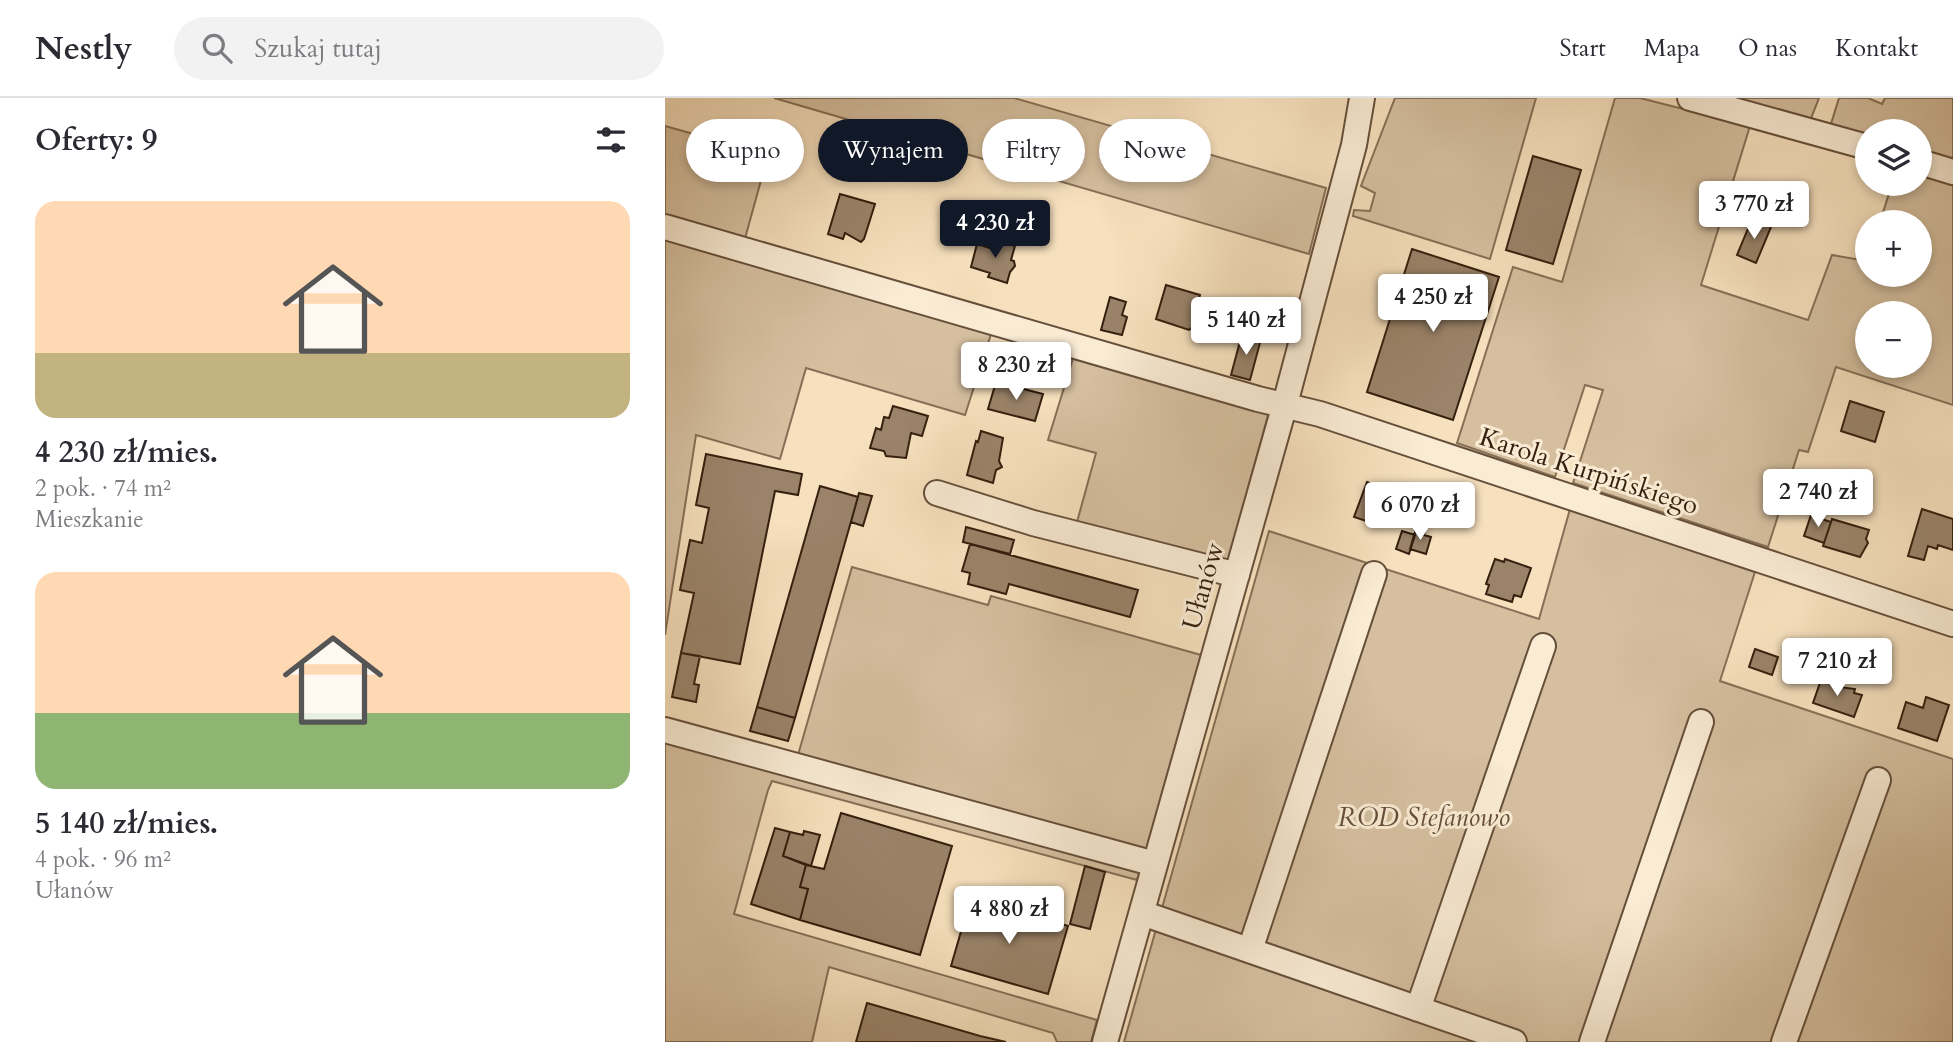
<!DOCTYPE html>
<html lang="pl">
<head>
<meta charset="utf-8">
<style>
  body { margin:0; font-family:Cardo,serif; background:#f2f2f3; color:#2b2b33; height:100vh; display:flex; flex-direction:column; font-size:26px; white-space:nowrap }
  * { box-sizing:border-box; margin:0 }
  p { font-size:23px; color:#7c7c81 }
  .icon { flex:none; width:38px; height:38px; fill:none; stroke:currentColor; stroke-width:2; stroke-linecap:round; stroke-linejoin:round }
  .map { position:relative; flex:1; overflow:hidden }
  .side { display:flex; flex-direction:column; background:#fff; width:665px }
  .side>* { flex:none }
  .guide { position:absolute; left:21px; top:21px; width:665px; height:63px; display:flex; gap:14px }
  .buttons { position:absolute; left:1190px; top:21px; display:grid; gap:14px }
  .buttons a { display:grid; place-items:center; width:77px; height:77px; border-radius:50%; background:#fff; box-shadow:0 4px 10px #0003; font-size:35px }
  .price { position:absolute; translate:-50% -60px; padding:0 16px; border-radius:7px; background:#fff; color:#222; font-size:23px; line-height:46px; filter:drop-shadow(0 2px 4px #0008) }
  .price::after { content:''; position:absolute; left:50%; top:42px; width:21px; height:16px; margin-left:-10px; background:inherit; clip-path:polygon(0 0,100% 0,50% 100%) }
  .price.on { background:#111827; color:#fff }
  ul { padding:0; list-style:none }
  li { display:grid; align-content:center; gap:14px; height:371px; padding:0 35px }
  li span { display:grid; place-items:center; height:217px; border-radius:21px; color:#555 }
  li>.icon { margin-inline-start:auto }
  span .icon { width:126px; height:126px; fill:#fffc; stroke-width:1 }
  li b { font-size:30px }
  h2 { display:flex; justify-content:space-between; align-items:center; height:84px; padding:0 35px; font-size:30px }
  .pill { padding:0 24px; border-radius:32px; background:#fff; box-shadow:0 4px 10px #0003; font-size:24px; line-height:63px }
  .pill.on { background:#111827; color:#fff }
  header { display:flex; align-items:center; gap:42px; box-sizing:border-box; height:98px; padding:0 35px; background:#fff; border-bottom:2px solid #e1e1e2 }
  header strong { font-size:33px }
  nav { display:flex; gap:38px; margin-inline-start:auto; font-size:24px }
  .search { width:490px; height:63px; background:#f2f2f3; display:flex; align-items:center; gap:18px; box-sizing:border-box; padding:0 24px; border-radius:38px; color:#7c7c81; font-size:26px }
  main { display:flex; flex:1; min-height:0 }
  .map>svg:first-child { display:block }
  .green { fill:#d5bf9f; stroke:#866f56; stroke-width:2; fill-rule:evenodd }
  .building { fill:#9a8369; stroke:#361f0e; stroke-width:2 }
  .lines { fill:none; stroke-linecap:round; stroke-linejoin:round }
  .minor-casing { stroke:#664f3a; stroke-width:28 }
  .minor { stroke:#f9ebd4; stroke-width:24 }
  .labels { text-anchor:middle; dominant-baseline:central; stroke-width:6; stroke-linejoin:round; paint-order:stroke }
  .street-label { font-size:26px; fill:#361f0e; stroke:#f9ebd4 }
  .park-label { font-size:26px; font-style:italic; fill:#664f3a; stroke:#f9ebd4 }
</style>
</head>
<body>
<header>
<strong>Nestly</strong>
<div class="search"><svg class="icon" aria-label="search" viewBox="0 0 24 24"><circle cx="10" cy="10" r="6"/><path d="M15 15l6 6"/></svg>Szukaj tutaj</div>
<nav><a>Start</a><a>Mapa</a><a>O nas</a><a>Kontakt</a></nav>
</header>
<main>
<section class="side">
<h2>Oferty: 9<svg class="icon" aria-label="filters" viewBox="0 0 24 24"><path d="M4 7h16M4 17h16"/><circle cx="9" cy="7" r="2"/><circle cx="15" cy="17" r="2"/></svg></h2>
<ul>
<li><span style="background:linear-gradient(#ffd9b3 70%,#c2b280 0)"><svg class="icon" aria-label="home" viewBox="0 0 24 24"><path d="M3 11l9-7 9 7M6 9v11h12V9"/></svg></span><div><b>4 230 zł/mies.</b><p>2 pok. · 74 m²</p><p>Mieszkanie</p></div></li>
<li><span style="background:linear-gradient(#ffd9b3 65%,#8fb573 0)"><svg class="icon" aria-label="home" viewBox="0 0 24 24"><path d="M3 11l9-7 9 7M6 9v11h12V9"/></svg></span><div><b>5 140 zł/mies.</b><p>4 pok. · 96 m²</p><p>Ułanów</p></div></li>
</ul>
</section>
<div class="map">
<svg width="1288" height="944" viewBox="0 0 1288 944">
  <rect width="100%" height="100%" fill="#f6e0bd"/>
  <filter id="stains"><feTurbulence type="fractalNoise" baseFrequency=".00286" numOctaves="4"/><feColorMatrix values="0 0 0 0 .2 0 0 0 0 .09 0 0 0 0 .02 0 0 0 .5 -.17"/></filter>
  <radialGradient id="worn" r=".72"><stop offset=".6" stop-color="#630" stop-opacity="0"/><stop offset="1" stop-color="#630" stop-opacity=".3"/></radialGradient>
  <path class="green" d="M 109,0 L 349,0 L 661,90 L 644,156 Z
    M 730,0 L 871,0 L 825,161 L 688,118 L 689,112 L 705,113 L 710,95 L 696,88 Z
    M 950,0 L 975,0 L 1085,28 L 1036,187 L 1143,222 L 1167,157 L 1202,163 L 1202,177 L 1255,177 L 1255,124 L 1215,124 L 1227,86 L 1255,86 L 1255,72 L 1288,82 L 1288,307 L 1171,269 L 1143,354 L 1134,352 L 1103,449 L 908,385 L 938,292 L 920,287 L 890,379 L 792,345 L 848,169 L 897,184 ZM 1202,215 L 1255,215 L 1255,268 L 1202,268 Z
    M 1062,0 L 1154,0 L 1145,23 Z
    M 1174,0 L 1203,0 L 1217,6 L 1220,0 L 1288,0 L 1288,63 L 1255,54 L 1255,33 L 1202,33 L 1202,39 L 1165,29 Z
    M 0,28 L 103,57 L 79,144 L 0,120 Z
    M 0,137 L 327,233 L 300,317 L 141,270 L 115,361 L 31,337 L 0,537 Z
    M 409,257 L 604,314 L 562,466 L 412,424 L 431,355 L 383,342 Z
    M 905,411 L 1090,474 L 1055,583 L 1288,661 L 1288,944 L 459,944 L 604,433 L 874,521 Z
    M 187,469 L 323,507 L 326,498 L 536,557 L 481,752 L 133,657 Z
    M 0,641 L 476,769 L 472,782 L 107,683 L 103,692 L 69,816 L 432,922 L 426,944 L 392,944 L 388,935 L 164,869 L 147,944 L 0,944 Z"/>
  <path class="building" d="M 868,58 L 916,72 L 888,166 L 841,152 Z
    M 175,96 L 210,106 L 199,141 L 196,144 L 180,135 L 178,141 L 163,136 Z
    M 1087,121 L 1106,129 L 1091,165 L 1072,157 Z
    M 327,141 L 350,148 L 346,162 L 349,163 L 350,168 L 345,174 L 342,185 L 323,179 L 325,175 L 306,169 L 312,146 L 325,150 Z
    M 747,151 L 834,179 L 788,322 L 702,294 Z
    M 501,187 L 535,197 L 529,216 L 532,219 L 529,228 L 524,232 L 491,221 Z
    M 445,199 L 461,204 L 457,217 L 462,219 L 457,237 L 436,232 Z
    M 577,236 L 596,241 L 585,282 L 566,277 Z
    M 331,284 L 378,296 L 370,323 L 323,311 Z
    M 1185,303 L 1219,314 L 1210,344 L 1176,333 Z
    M 228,308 L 263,318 L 257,338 L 246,335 L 241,360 L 221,358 L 219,353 L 205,350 L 211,330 L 216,332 L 219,319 L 224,320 Z
    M 316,333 L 338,340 L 334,363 L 337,369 L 331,372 L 328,385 L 302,377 L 311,343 L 313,344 Z
    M 41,356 L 137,376 L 133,397 L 110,393 L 75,566 L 16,555 L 29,495 L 15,492 L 25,442 L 37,445 L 44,410 L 31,407 Z
    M 702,384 L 728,393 L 716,428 L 689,419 Z
    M 155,388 L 193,399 L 130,620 L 92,609 Z
    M 194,395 L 207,398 L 198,428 L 186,424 Z
    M 1257,411 L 1288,421 L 1288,452 L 1273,447 L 1272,451 L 1263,448 L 1259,462 L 1243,458 Z
    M 1146,417 L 1166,424 L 1159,445 L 1139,438 Z
    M 1167,421 L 1204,432 L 1201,441 L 1203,445 L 1195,459 L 1158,448 Z
    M 301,429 L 349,442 L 345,456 L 298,444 Z
    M 751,431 L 760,433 L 759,437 L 766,439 L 761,456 L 745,451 Z
    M 737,433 L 750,437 L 744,456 L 731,451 Z
    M 305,446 L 473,492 L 465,519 L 344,486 L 341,496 L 303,486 L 305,475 L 297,473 Z
    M 830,461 L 839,464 L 840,461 L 866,470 L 856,499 L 849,497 L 847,504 L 821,496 L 824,487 L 821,486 Z
    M 1090,551 L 1113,559 L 1107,577 L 1084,569 Z
    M 16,555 L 35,558 L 29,586 L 34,587 L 31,604 L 7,599 Z
    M 1156,582 L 1175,586 L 1174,589 L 1190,591 L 1189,595 L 1197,597 L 1189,619 L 1148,605 Z
    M 1261,599 L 1284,607 L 1272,643 L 1233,630 L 1241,604 L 1258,610 Z
    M 92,609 L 130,620 L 123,643 L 85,633 Z
    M 176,715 L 287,748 L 255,857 L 135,822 L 143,791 L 135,789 L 141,767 L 159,771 Z
    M 110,730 L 125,734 L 118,758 L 141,767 L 135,789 L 143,791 L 135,822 L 86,806 Z
    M 139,733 L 155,737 L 146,768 L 118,758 L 125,734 L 138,737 Z
    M 420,768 L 440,774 L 425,831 L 405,826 Z
    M 306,799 L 403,828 L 383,896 L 286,868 Z
    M 202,905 L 315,938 L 341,944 L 191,944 Z"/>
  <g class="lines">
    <g class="minor-casing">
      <path id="minor" d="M 1025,0 L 1202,49
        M 1255,64 L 1288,74
        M 0,129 L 593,301 L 655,316 L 1288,526
        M 272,395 L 368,425 L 572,477
        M 0,632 L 490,766
        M 477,815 L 849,944
        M 585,852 L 709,476
        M 753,911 L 878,548
        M 440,944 L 620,306 L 689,47 L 697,0
        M 927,944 L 1036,624
        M 1119,944 L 1213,682"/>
    </g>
    <use href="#minor" class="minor"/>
  </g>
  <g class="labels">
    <g class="street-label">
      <text transform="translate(924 373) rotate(18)">Karola Kurpińskiego</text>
      <text transform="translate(538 488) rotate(-74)">Ułanów</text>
    </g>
    <g class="park-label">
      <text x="759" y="719">ROD Stefanowo</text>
    </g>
  </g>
  <rect width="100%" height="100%" filter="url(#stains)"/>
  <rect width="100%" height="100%" fill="url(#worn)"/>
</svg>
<div class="buttons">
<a><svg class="icon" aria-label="layers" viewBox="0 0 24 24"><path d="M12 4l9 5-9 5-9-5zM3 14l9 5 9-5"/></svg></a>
<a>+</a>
<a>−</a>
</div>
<b class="price" style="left:1089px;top:143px">3 770 zł</b>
<b class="price on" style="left:330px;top:162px">4 230 zł</b>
<b class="price" style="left:768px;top:236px">4 250 zł</b>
<b class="price" style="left:581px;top:259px">5 140 zł</b>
<b class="price" style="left:351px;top:304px">8 230 zł</b>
<b class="price" style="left:1153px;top:431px">2 740 zł</b>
<b class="price" style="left:755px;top:444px">6 070 zł</b>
<b class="price" style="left:1172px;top:600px">7 210 zł</b>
<b class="price" style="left:344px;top:848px">4 880 zł</b>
<div class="guide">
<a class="pill">Kupno</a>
<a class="pill on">Wynajem</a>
<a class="pill">Filtry</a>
<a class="pill">Nowe</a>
</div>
</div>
</main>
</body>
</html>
